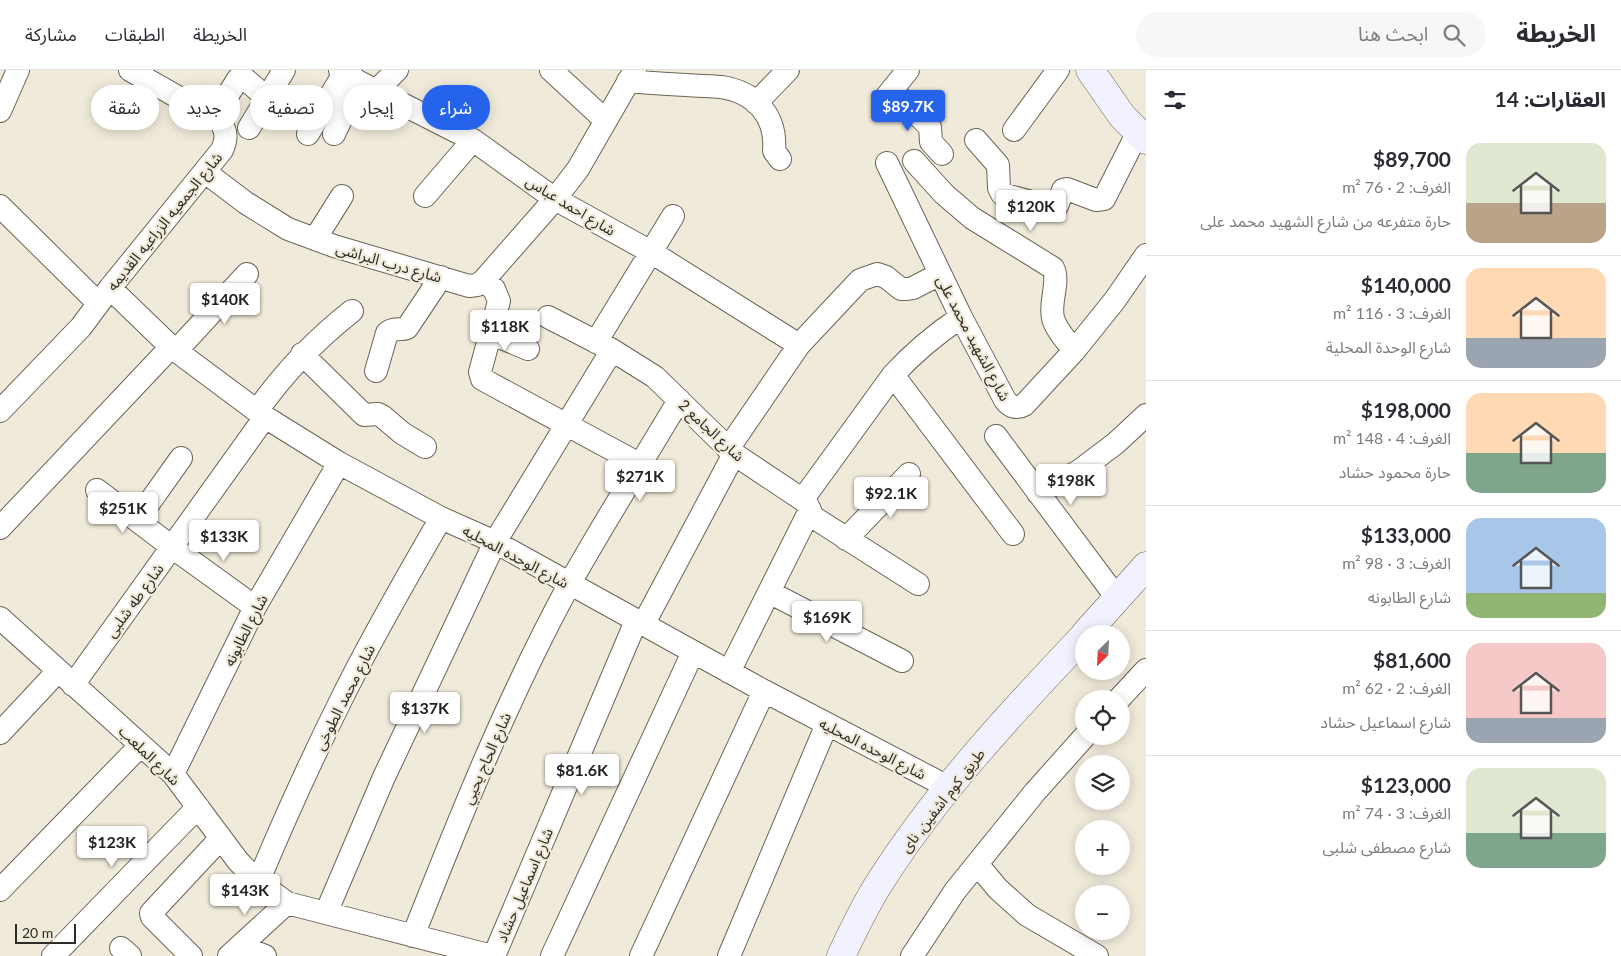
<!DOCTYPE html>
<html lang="ar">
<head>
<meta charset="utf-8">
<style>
  body { margin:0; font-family:Lato,"Noto Sans Arabic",sans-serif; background:#f7f7f7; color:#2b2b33; direction:rtl; height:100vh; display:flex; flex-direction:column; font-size:19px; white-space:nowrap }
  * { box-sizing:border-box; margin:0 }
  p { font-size:16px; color:#7c7c81 }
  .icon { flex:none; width:28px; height:28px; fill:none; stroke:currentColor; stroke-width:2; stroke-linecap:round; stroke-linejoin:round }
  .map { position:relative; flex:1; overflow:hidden; direction:ltr }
  .side { display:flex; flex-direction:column; background:#fff; width:475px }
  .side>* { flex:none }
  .banner { position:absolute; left:15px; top:15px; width:475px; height:45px; direction:rtl; display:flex; gap:10px }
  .needle { width:32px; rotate:204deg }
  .controls { position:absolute; left:1075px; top:555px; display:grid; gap:10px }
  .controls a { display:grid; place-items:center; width:55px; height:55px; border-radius:50%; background:#fff; box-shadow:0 2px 12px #0003; font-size:25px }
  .scale { position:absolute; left:15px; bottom:12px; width:61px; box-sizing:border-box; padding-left:5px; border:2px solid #2e2c26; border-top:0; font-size:14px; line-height:18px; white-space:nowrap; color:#2e2c26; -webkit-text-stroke:4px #f0eada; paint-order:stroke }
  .price { position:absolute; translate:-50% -42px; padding:0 11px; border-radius:5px; background:#fff; color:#222; font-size:16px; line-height:32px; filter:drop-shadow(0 1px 2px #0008) }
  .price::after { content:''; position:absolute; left:50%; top:30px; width:15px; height:11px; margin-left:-8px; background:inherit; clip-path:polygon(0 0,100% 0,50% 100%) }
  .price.selected { background:#2563eb; color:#fff }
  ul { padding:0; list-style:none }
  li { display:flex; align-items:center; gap:15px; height:125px; padding:0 15px }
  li+li { border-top:1px solid #e1e1e2 }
  li span { display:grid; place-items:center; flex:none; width:140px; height:100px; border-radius:15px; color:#555 }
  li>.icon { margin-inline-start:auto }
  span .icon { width:60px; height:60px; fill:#fffc; stroke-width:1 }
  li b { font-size:21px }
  h2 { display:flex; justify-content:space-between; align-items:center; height:60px; padding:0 15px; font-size:21px }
  .chip { padding:0 18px; border-radius:22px; background:#fff; box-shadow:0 2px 12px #0003; font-size:18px; line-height:45px }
  .chip.selected { background:#2563eb; color:#fff }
  header { display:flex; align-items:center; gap:30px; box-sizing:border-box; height:70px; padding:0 25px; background:#fff; border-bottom:1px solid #e1e1e2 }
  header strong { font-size:24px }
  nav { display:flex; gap:28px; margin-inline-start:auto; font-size:18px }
  .search { width:350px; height:45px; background:#f7f7f7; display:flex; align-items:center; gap:12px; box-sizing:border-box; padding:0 18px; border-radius:28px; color:#7c7c81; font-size:19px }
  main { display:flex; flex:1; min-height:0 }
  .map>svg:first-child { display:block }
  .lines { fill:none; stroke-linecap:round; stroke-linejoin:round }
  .street-casing { stroke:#696456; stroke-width:24 }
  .secondary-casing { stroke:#696456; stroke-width:29 }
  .street { stroke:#fff; stroke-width:22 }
  .secondary { stroke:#f2f2fe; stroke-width:28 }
  .labels { text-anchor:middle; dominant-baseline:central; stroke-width:4.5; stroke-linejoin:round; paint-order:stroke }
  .street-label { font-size:15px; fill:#2e2c26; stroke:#f0eada }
</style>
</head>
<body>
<header>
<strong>الخريطة</strong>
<div class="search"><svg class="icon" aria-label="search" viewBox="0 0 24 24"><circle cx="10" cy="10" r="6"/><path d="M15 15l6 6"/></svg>ابحث هنا</div>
<nav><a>الخريطة</a><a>الطبقات</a><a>مشاركة</a></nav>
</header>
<main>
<section class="side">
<h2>العقارات: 14<svg class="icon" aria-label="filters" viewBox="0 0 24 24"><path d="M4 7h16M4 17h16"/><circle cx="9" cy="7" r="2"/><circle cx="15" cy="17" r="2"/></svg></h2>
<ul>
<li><span style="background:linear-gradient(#dfe7d0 60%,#b9a48a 0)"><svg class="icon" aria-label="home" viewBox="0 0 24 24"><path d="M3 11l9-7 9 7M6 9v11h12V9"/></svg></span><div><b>$89,700</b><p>الغرف: 2 · 76 m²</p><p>حارة متفرعه من شارع الشهيد محمد على</p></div></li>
<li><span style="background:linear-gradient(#ffd9b3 70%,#9aa5b1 0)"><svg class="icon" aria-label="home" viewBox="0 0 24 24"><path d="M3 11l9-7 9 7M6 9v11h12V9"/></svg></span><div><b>$140,000</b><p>الغرف: 3 · 116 m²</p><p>شارع الوحدة المحلية</p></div></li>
<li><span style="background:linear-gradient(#ffd9b3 60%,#7fa58c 0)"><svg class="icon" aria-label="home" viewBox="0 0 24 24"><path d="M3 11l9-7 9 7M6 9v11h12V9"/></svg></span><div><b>$198,000</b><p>الغرف: 4 · 148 m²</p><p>حارة محمود حشاد</p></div></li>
<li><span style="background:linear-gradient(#a9c7e8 75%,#8fb573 0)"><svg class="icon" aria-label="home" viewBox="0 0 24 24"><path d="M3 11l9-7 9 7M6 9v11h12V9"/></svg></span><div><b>$133,000</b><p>الغرف: 3 · 98 m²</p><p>شارع الطابونه</p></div></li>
<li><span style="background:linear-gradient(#f6c9c9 75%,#9aa5b1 0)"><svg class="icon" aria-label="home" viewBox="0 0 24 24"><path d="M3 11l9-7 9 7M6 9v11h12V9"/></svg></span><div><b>$81,600</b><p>الغرف: 2 · 62 m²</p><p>شارع اسماعيل حشاد</p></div></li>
<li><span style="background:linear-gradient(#dfe7d0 65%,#7fa58c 0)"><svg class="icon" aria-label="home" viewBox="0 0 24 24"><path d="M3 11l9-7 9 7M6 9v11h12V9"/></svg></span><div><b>$123,000</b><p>الغرف: 3 · 74 m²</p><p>شارع مصطفى شلبى</p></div></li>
</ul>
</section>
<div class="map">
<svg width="1146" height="886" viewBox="0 0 1146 886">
  <rect width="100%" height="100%" fill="#f0eada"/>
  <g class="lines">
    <g class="street-casing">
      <path id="street" d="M 340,0 L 359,12 L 473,70 L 555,129 L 651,182 L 799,275
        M 551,0 L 605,50
        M 628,11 C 648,13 667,14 686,15 C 698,16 710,16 721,17 C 756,22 777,47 774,81 L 780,89
        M 892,20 L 930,57 L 931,72 L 942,84
        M 376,21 L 397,0
        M 887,26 L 908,0
        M 756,33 L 788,0
        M 0,41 L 18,0
        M 214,47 L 238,9 L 245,9 L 267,28
        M 442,54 L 460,27
        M 249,58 L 284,0
        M 1014,60 L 1058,0
        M 308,64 L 344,3
        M 334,64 L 359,12
        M 976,70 L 998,95 L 999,118 L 1002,124 L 1054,138 L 1057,136 L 1063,120 L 1067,119 L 1096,130 L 1104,129 L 1138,62
        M 914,91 L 944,124 L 972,148 L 1053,198 C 1060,212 1049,232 1053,248 C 1056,260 1067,271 1074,281
        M 887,93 L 961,247 L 1005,330 C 1010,337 1017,339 1024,335 L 1074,281 L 1115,230 L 1146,185
        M 205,102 L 246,133 L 288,159 L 334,176 L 469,216 L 477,215 L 483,211 L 555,129 L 578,99 L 635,0
        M 425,126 L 473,70
        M 0,136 L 98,233
        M 315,169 L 342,126
        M 483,211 L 494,219 L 499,231 L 480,302 L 482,309 L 641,395
        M 110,218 L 171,277 L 265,347 L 339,393 L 441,448 L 495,472 L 764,621 L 948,717
        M 548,247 L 612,280 L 655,307 L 734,384 L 806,432 L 813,447 L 918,514
        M 490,263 L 528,279
        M 596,272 L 673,146
        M 176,281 L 247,204
        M 302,284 L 364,345 L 378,344 L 382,346 L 402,363 L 425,377
        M 376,301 L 387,263 C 393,257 400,261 407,258 L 441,207
        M 893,305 L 1013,464
        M 0,341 L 81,257 L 110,218 L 222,80 C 227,69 227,62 220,51 L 130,0
        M 257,341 C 285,301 314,271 352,241
        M 996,366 L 1117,528
        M 728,379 L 799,275 L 860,210 L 877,204 L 886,207 L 901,219 L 907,219 L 913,218 L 940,204
        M 97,420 L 172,477 L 255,537
        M 1038,423 L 1079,401 L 1116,373 L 1146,345
        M 803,429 L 893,305 C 914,282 936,264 961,247
        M 137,450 L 181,388
        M 0,458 L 171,277
        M 846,469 L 909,404
        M 769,522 L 902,591
        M 0,548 L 173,704 L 238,791 L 258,812 L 287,833 L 492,886
        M 643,555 L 734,384
        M 729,602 L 810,440
        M 73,615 L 265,347
        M 1119,629 L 1146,600
        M 0,663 L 58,601
        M 173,704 L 255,537 L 339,393
        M 977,794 L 998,819 L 1027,845 L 1097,886
        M 258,812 C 284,750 312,688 342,628 C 372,567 407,507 441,448
        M 0,820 L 141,675
        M 326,843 L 384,707 L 495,472 L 612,280
        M 413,866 C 460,747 508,627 569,515 C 604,452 643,391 679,330
        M 240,876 L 265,886
        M 121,878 L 130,886
        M 53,886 L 198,737
        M 191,886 L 152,847 L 151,843 L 221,768
        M 229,886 L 287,833
        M 494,886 L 636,551
        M 552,886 L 693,582
        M 641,886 L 764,621
        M 729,886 L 827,654
        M 912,886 L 955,821 L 1035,722 L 1085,666"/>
    </g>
    <g class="secondary-casing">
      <path id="secondary" d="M 1090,0 L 1122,46 L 1146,70
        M 1085,564 L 1146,496
        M 841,886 C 853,861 865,835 880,812 C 937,722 1011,643 1084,566"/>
    </g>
    <use href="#street" class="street"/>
    <use href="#secondary" class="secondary"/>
  </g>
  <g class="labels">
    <g class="street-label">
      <text transform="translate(571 135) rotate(31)">شارع احمد عباس</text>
      <text transform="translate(164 151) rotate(-51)">شارع الجمعيه الزراعيه القديمه</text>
      <text transform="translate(389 192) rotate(16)">شارع درب البراشى</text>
      <text transform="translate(974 268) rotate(62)">شارع الشهيد محمد على</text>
      <text transform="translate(712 360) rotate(43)">شارع الجامع 2</text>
      <text transform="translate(516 486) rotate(28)">شارع الوحده المحليه</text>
      <text transform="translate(134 530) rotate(-54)">شارع طه شلبى</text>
      <text transform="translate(245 560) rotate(-63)">شارع الطابونه</text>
      <text transform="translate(344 627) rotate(-63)">شارع محمد الطوخى</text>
      <text transform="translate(873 678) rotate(27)">شارع الوحده المحليه</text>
      <text transform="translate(150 685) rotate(44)">شارع الملعب</text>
      <text transform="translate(486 688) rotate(-66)">شارع الحاج يحيي</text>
      <text transform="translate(942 730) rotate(-52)">طريق كوم اشفين, ناى</text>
      <text transform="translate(524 815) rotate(-67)">شارع اسماعيل حشاد</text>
    </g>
  </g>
</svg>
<div class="controls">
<a><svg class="needle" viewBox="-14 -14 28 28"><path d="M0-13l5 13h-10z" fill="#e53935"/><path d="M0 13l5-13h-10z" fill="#7c7c81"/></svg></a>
<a><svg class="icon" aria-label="locate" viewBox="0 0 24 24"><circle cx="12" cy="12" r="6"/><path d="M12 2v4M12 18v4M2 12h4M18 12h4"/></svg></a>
<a><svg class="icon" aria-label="layers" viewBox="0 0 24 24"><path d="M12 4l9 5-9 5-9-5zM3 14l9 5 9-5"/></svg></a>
<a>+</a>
<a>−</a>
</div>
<div class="scale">20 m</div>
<b class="price selected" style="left:908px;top:62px">$89.7K</b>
<b class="price" style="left:1031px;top:162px">$120K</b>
<b class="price" style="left:225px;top:255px">$140K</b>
<b class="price" style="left:505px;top:282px">$118K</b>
<b class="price" style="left:640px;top:432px">$271K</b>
<b class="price" style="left:1071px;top:436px">$198K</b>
<b class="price" style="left:891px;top:449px">$92.1K</b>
<b class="price" style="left:123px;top:464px">$251K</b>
<b class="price" style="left:224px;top:492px">$133K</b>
<b class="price" style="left:827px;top:573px">$169K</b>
<b class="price" style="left:425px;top:664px">$137K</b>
<b class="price" style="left:582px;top:726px">$81.6K</b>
<b class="price" style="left:112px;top:798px">$123K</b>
<b class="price" style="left:245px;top:846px">$143K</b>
<div class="banner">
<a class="chip selected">شراء</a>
<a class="chip">إيجار</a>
<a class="chip">تصفية</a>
<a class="chip">جديد</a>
<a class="chip">شقة</a>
</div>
</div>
</main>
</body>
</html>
